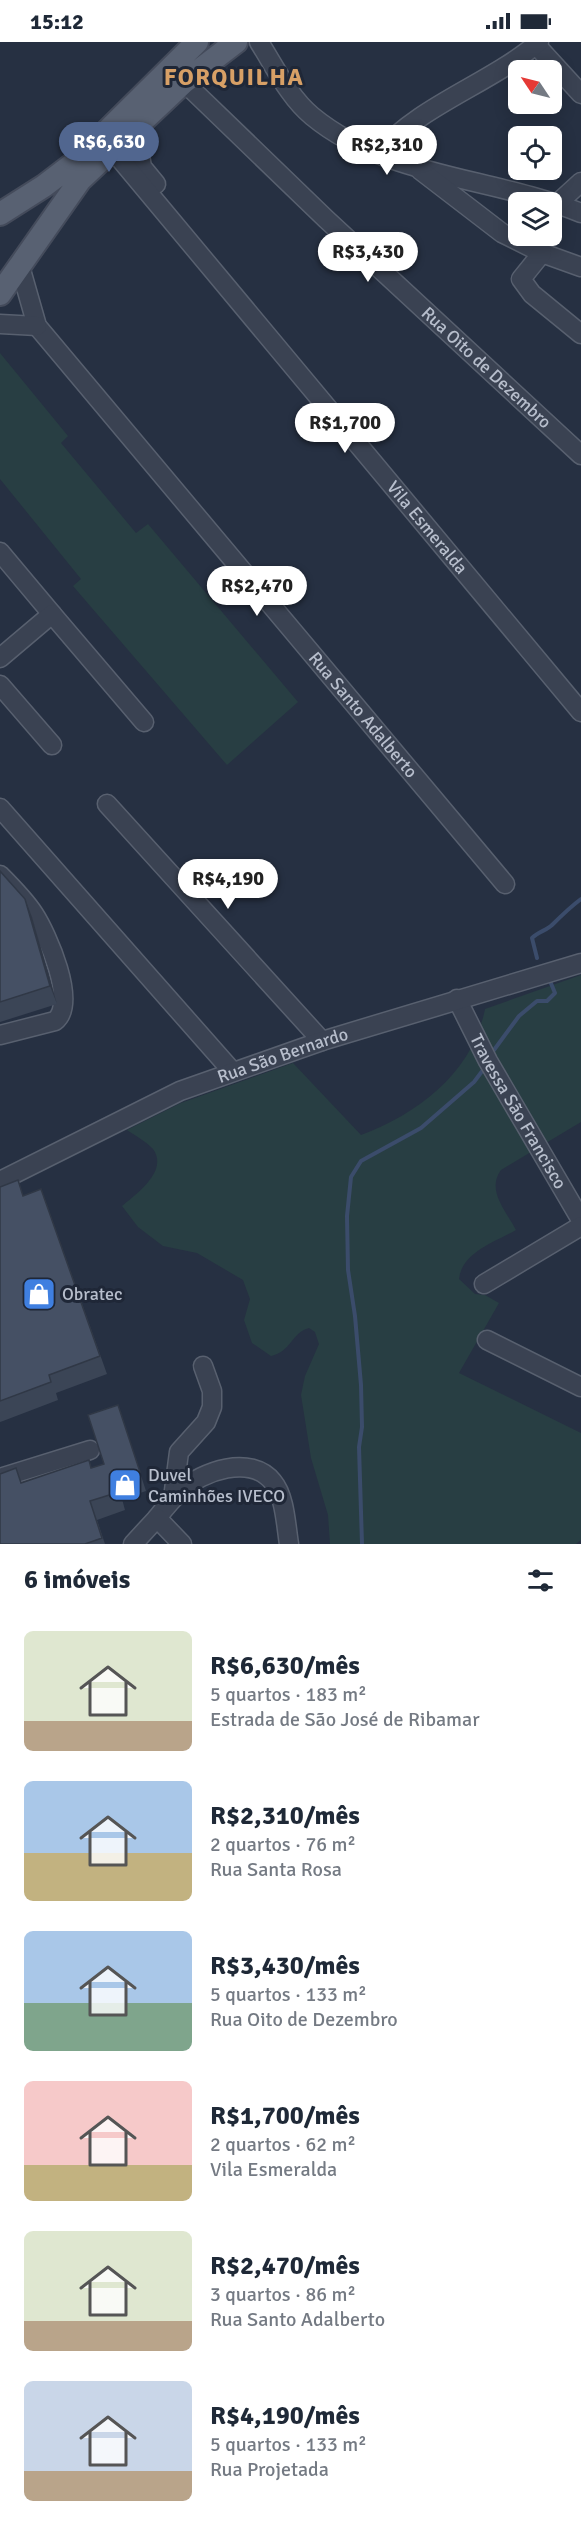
<!DOCTYPE html>
<html lang="pt">
<head>
<meta charset="utf-8">
<style>
  body { margin:0; font-family:Signika,sans-serif; background:#f2f2f3; color:#1f2937; height:100vh; display:flex; flex-direction:column; font-size:22px; white-space:nowrap }
  * { box-sizing:border-box; margin:0 }
  p { font-size:20px; color:#747a83 }
  .icon { flex:none; width:33px; height:33px; fill:none; stroke:currentColor; stroke-width:2; stroke-linecap:round; stroke-linejoin:round }
  .map { position:relative; height:1502px; overflow:hidden }
  .sheet { display:flex; flex-direction:column; background:#fff; flex:1 }
  .sheet>* { flex:none }
  .needle { width:39px; rotate:305deg }
  .buttons { position:absolute; left:508px; top:18px; display:grid; gap:12px }
  .buttons a { display:grid; place-items:center; width:54px; height:54px; border-radius:9px; background:#fff; box-shadow:0 3px 15px #0003; font-size:30px }
  .price { position:absolute; translate:-50% -51px; padding:0 14px; border-radius:21px; background:#fff; color:#222; font-size:20px; line-height:39px; filter:drop-shadow(0 2px 3px #0008) }
  .price::after { content:''; position:absolute; left:50%; top:36px; width:18px; height:14px; margin-left:-9px; background:inherit; clip-path:polygon(0 0,100% 0,50% 100%) }
  .price.on { background:#51668f; color:#fff }
  ul { padding:0; list-style:none }
  li { display:flex; align-items:center; gap:18px; height:150px; padding:0 24px }
  li span { display:grid; place-items:center; flex:none; width:168px; height:120px; border-radius:9px; color:#555 }
  li>.icon { margin-inline-start:auto }
  span .icon { width:72px; height:72px; fill:#fffc; stroke-width:1 }
  li b { font-size:26px }
  h2 { display:flex; justify-content:space-between; align-items:center; height:72px; padding:0 24px; font-size:26px }
  .status { display:flex; justify-content:space-between; align-items:center; height:42px; padding:0 30px; background:#fff; direction:ltr }
  .status svg { height:16px; fill:currentColor }
  .map>svg:first-child { display:block }
  .green { fill:#283e43 }
  .lines { fill:none; stroke-linecap:round; stroke-linejoin:round }
  .stream { stroke:#3b4c6b; stroke-width:4 }
  .minor-casing { stroke:#58606f; stroke-width:21 }
  .major-casing { stroke:#444b5b; stroke-width:26 }
  .minor { stroke:#3a4252; stroke-width:18 }
  .major { stroke:#586172; stroke-width:22 }
  .wall { fill:#3b4556 }
  .shaded-wall { fill:#303846 }
  .building { fill:#455064; stroke:#303846; stroke-width:1.5 }
  .labels { text-anchor:middle; dominant-baseline:central; stroke-width:6; stroke-linejoin:round; paint-order:stroke }
  .street-label { font-size:18px; fill:#b7becc; stroke:#1f2737 }
  .poi-label { font-size:18px; fill:#b7becc; stroke:#1f2737; text-anchor:start }
  .district-label { font-size:24px; font-weight:bold; letter-spacing:1.5px; fill:#d8a066; stroke:#1f2737 }
</style>
</head>
<body>
<div class="status"><b>15:12</b><svg viewBox="0 0 49 12"><path d="M0 12V9h3v3zM5 12V6h3v6zM10 12V3h3v9zM15 12V0h3v12zM26 1h20v11H26zM47 4h2v5h-2z"/></svg></div>
<div class="map">
<svg width="581" height="1502" viewBox="0 0 581 1502">
  <rect width="100%" height="100%" fill="#263042"/>
  <path class="green" d="M 0,311 L 68,394 L 61,401 L 136,491 L 148,482 L 298,660 L 227,723 L 73,544 L 81,537 L 0,437 Z
    M 581,933 L 581,1080 L 501,1128 C 486,1148 506,1169 516,1188 C 495,1200 462,1210 459,1237 L 475,1252 L 485,1253 L 499,1261 L 459,1331 L 581,1391 L 581,1498 L 576,1502 L 330,1502 L 328,1473 L 311,1416 L 301,1353 L 305,1334 L 319,1302 L 315,1290 L 309,1286 C 292,1290 291,1310 271,1314 L 252,1301 L 244,1278 L 250,1257 L 243,1238 L 197,1211 L 163,1204 L 138,1185 L 122,1164 C 136,1152 169,1129 153,1107 C 147,1100 134,1093 127,1088 L 181,1061 L 293,1021 L 361,1093 C 418,1072 473,1030 485,967 Z"/>
  <g class="lines">
    <path class="stream" d="M 537,916 L 532,896 C 538,890 547,888 552,883 C 561,874 570,865 581,857
      M 494,1008 L 519,974 L 537,959 L 547,959 L 555,951 L 550,939
      M 362,1502 L 359,1405 L 362,1385 L 361,1343 L 355,1274 L 348,1228 L 347,1174 L 351,1135 L 361,1119 L 421,1086 L 474,1040 L 483,1028"/>
    <g class="minor-casing">
      <g id="minor">
        <path d="M 259,0 C 275,25 289,55 312,74 C 387,136 494,135 581,171"/>
        <path d="M 536,3 L 581,52"/>
        <path id="s1" d="M 184,40 L 326,177 L 581,413"/>
        <path d="M 135,84 L 142,125 L 156,142"/>
        <path id="s2" d="M 111,106 L 581,670"/>
        <path d="M 379,111 C 420,63 490,42 539,0"/>
        <path d="M 420,128 L 502,191 L 542,211 L 581,225"/>
        <path d="M 558,161 L 581,140"/>
        <path d="M 542,211 L 521,237 L 532,252 L 581,292"/>
        <path id="s3" d="M 19,221 L 37,284 L 505,842"/>
        <path d="M 0,282 L 37,284"/>
        <path d="M 0,510 L 52,572"/>
        <path d="M 0,616 L 52,572 L 144,680"/>
        <path d="M 0,643 L 52,703"/>
        <path d="M 107,762 L 322,999"/>
        <path d="M 0,766 L 232,1029"/>
        <path d="M 0,833 C 12,845 25,858 34,872 C 47,892 78,961 55,979 L 0,993"/>
        <path id="s4" d="M 457,957 L 488,1019 L 581,1178"/>
        <path id="s5" d="M 0,1139 L 180,1049 L 322,999 L 581,921"/>
        <path d="M 484,1242 L 581,1184"/>
        <path d="M 487,1298 L 581,1345"/>
        <path d="M 0,1436 L 90,1408"/>
        <path d="M 173,1456 L 179,1410 L 206,1380 L 212,1365 L 212,1349 L 203,1324"/>
        <path d="M 157,1476 C 164,1467 172,1457 181,1449 C 202,1429 251,1412 273,1440 C 285,1454 286,1484 289,1502"/>
        <path d="M 133,1502 L 157,1476 L 182,1502"/>
      </g>
    </g>
    <g class="major-casing">
      <path id="major" d="M 98,98 L 197,0
        M 0,172 L 44,144 L 82,115
        M 0,252 L 80,138 L 184,40 L 236,0"/>
    </g>
    <use href="#minor" class="minor"/>
    <use href="#major" class="major"/>
  </g>
  <path class="wall" d="M 0,829 L 32,875 L 57,962 L 0,980 Z
    M 0,1145 L 23,1154 L 41,1147 L 107,1332 L 56,1351 L 58,1358 L 3,1379 L 0,1369 Z
    M 0,1369 L 3,1379 L 0,1380 Z
    M 124,1382 L 146,1449 L 122,1457 L 125,1468 L 97,1478 L 105,1502 L 0,1502 L 22,1441 L 92,1426 L 104,1422 Z"/>
  <path class="shaded-wall" d="M 25,857 L 32,875 L 57,962 L 50,944 Z"/>
  <path class="building" d="M 0,829 L 25,857 L 50,944 L 0,960 Z
    M 18,1138 L 23,1154 L 41,1147 L 100,1314 L 49,1333 L 51,1340 L 0,1359 L 0,1145 Z
    M 118,1363 L 140,1430 L 115,1439 L 119,1450 L 90,1459 L 102,1496 L 85,1502 L 0,1502 L 0,1432 L 16,1426 L 21,1441 L 89,1418 L 91,1426 L 104,1422 L 88,1373 Z"/>
  <defs>
    <g id="shop-square" transform="scale(1.725)"><rect x="-9" y="-9" width="18" height="18" rx="4" fill="#3f7fe0" stroke="#1f2737"/><path d="M-5-2.5h2.3a2.7 3.5 0 0 1 5.4 0H5L5.5 6h-11ZM-1.5-2.5h3a1.5 2.3 0 0 0-3 0Z" fill="#fff"/></g>
  </defs>
  <g fill-rule="evenodd">
    <use href="#shop-square" x="39" y="1252"/>
    <use href="#shop-square" x="125" y="1443"/>
  </g>
  <g class="labels">
    <g class="street-label">
      <text stroke="none"><textPath href="#s1" startOffset="416">Rua Oito de Dezembro</textPath></text>
      <text stroke="none"><textPath href="#s2" startOffset="494">Vila Esmeralda</textPath></text>
      <text stroke="none"><textPath href="#s3" startOffset="573">Rua Santo Adalberto</textPath></text>
      <text stroke="none"><textPath href="#s5" startOffset="310">Rua São Bernardo</textPath></text>
      <text stroke="none"><textPath href="#s4" startOffset="128">Travessa São Francisco</textPath></text>
    </g>
    <g class="poi-label">
      <text x="62" y="1252">Obratec</text>
      <text x="148" y="1433">Duvel<tspan x="148" dy="21">Caminhões IVECO</tspan></text>
    </g>
    <g class="district-label">
      <text x="234" y="35">FORQUILHA</text>
    </g>
  </g>
</svg>
<div class="buttons">
<a><svg class="needle" viewBox="-14 -14 28 28"><path d="M0-13l5 13h-10z" fill="#e53935"/><path d="M0 13l5-13h-10z" fill="#747a83"/></svg></a>
<a><svg class="icon" aria-label="locate" viewBox="0 0 24 24"><circle cx="12" cy="12" r="6"/><path d="M12 2v4M12 18v4M2 12h4M18 12h4"/></svg></a>
<a><svg class="icon" aria-label="layers" viewBox="0 0 24 24"><path d="M12 4l9 5-9 5-9-5zM3 14l9 5 9-5"/></svg></a>
</div>
<b class="price on" style="left:109px;top:131px">R$6,630</b>
<b class="price" style="left:387px;top:134px">R$2,310</b>
<b class="price" style="left:368px;top:241px">R$3,430</b>
<b class="price" style="left:345px;top:412px">R$1,700</b>
<b class="price" style="left:257px;top:575px">R$2,470</b>
<b class="price" style="left:228px;top:868px">R$4,190</b>
</div>
<section class="sheet">
<h2>6 imóveis<svg class="icon" aria-label="filters" viewBox="0 0 24 24"><path d="M4 7h16M4 17h16"/><circle cx="9" cy="7" r="2"/><circle cx="15" cy="17" r="2"/></svg></h2>
<ul>
<li><span style="background:linear-gradient(#dfe7d0 75%,#b9a48a 0)"><svg class="icon" aria-label="home" viewBox="0 0 24 24"><path d="M3 11l9-7 9 7M6 9v11h12V9"/></svg></span><div><b>R$6,630/mês</b><p>5 quartos · 183 m²</p><p>Estrada de São José de Ribamar</p></div></li>
<li><span style="background:linear-gradient(#a9c7e8 60%,#c2b280 0)"><svg class="icon" aria-label="home" viewBox="0 0 24 24"><path d="M3 11l9-7 9 7M6 9v11h12V9"/></svg></span><div><b>R$2,310/mês</b><p>2 quartos · 76 m²</p><p>Rua Santa Rosa</p></div></li>
<li><span style="background:linear-gradient(#a9c7e8 60%,#7fa58c 0)"><svg class="icon" aria-label="home" viewBox="0 0 24 24"><path d="M3 11l9-7 9 7M6 9v11h12V9"/></svg></span><div><b>R$3,430/mês</b><p>5 quartos · 133 m²</p><p>Rua Oito de Dezembro</p></div></li>
<li><span style="background:linear-gradient(#f6c9c9 70%,#c2b280 0)"><svg class="icon" aria-label="home" viewBox="0 0 24 24"><path d="M3 11l9-7 9 7M6 9v11h12V9"/></svg></span><div><b>R$1,700/mês</b><p>2 quartos · 62 m²</p><p>Vila Esmeralda</p></div></li>
<li><span style="background:linear-gradient(#dfe7d0 75%,#b9a48a 0)"><svg class="icon" aria-label="home" viewBox="0 0 24 24"><path d="M3 11l9-7 9 7M6 9v11h12V9"/></svg></span><div><b>R$2,470/mês</b><p>3 quartos · 86 m²</p><p>Rua Santo Adalberto</p></div></li>
<li><span style="background:linear-gradient(#c9d6e8 75%,#b9a48a 0)"><svg class="icon" aria-label="home" viewBox="0 0 24 24"><path d="M3 11l9-7 9 7M6 9v11h12V9"/></svg></span><div><b>R$4,190/mês</b><p>5 quartos · 133 m²</p><p>Rua Projetada</p></div></li>
</ul>
</section>
</body>
</html>
